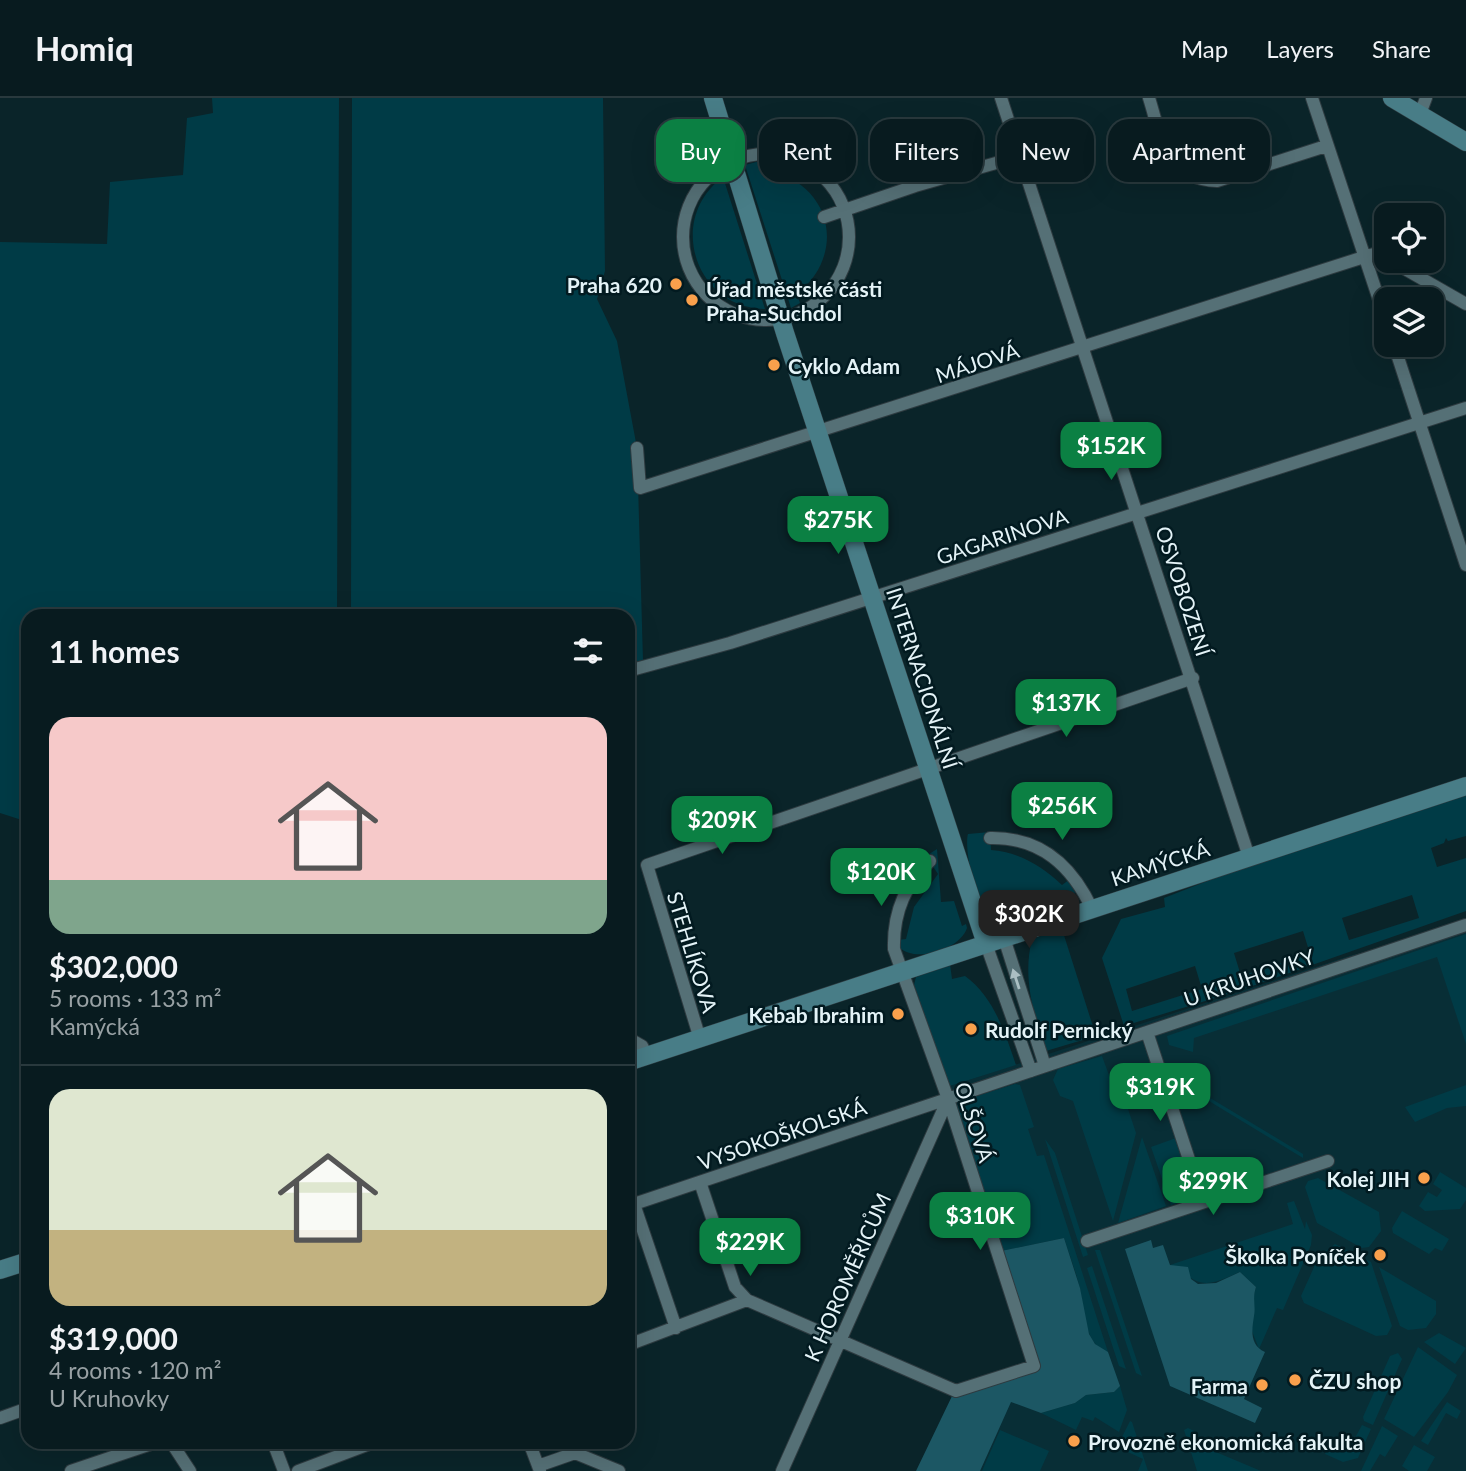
<!DOCTYPE html>
<html lang="en">
<head>
<meta charset="utf-8">
<style>
  body { margin:0; font-family:Lato,sans-serif; background:#16282c; color:#f1f3f6; height:100vh; display:flex; flex-direction:column; font-size:26px; white-space:nowrap }
  * { box-sizing:border-box; margin:0 }
  p { font-size:23px; color:#98a1a4 }
  .icon { flex:none; width:38px; height:38px; fill:none; stroke:currentColor; stroke-width:2; stroke-linecap:round; stroke-linejoin:round }
  .map { position:relative; flex:1; overflow:hidden }
  .details { position:absolute; left:21px; top:511px; width:614px; height:840px; display:flex; flex-direction:column; background:#081b1f; border-radius:21px; box-shadow:0 7px 28px #0002,0 0 0 2px #29393d }
  .details>* { flex:none }
  .guide { position:absolute; left:656px; top:21px; width:665px; height:63px; display:flex; gap:14px }
  .buttons { position:absolute; left:1374px; top:105px; display:grid; gap:14px }
  .buttons a { display:grid; place-items:center; width:70px; height:70px; border-radius:14px; background:#081b1f; box-shadow:0 7px 28px #0002,0 0 0 2px #29393d; font-size:35px }
  .price { position:absolute; translate:-50% -60px; padding:0 16px; border-radius:14px; background:#0b8043; color:#fff; font-size:23px; line-height:46px; filter:drop-shadow(0 2px 4px #0008) }
  .price::after { content:''; position:absolute; left:50%; top:42px; width:21px; height:16px; margin-left:-10px; background:inherit; clip-path:polygon(0 0,100% 0,50% 100%) }
  .price.selected { background:#222; color:#fff }
  ul { padding:0; list-style:none }
  li { display:grid; align-content:center; gap:14px; height:371px; padding:0 28px }
  li+li { border-top:2px solid #29393d }
  li span { display:grid; place-items:center; height:217px; border-radius:21px; color:#555 }
  li>.icon { margin-inline-start:auto }
  span .icon { width:126px; height:126px; fill:#fffc; stroke-width:1 }
  li b { font-size:30px }
  h2 { display:flex; justify-content:space-between; align-items:center; height:84px; padding:0 28px; font-size:30px }
  .chip { padding:0 24px; border-radius:21px; background:#081b1f; box-shadow:0 7px 28px #0002,0 0 0 2px #29393d; font-size:24px; line-height:63px }
  .chip.selected { background:#0b8043; color:#fff }
  header { display:flex; align-items:center; gap:42px; box-sizing:border-box; height:98px; padding:0 35px; background:#081b1f; border-bottom:2px solid #29393d }
  header strong { font-size:33px }
  nav { display:flex; gap:38px; margin-inline-start:auto; font-size:24px }
  .map>svg:first-child { display:block }
  .built { fill:#082e36 }
  .green { fill:#003b46; fill-rule:evenodd }
  .forest { fill:#1c5764 }
  .lines { fill:none; stroke-linecap:round; stroke-linejoin:round }
  .street-casing { stroke:#2e3b40; stroke-width:14 }
  .secondary-casing { stroke:#2e3b40; stroke-width:19 }
  .street { stroke:#557076; stroke-width:12 }
  .secondary { stroke:#487d87; stroke-width:18 }
  .oneway { fill:#abbfc3 }
  .poi-dot { fill:#f9a04c; stroke:#021a20; stroke-width:2.5 }
  .labels { text-anchor:middle; dominant-baseline:central; stroke-width:5; stroke-linejoin:round; paint-order:stroke }
  .poi-label { font-size:21px; font-weight:bold; fill:#e4f3f7; stroke:#021a20; text-anchor:end }
  .street-label { font-size:21px; fill:#e4f3f7; stroke:#021a20 }
</style>
</head>
<body>
<header>
<strong>Homiq</strong>
<nav><a>Map</a><a>Layers</a><a>Share</a></nav>
</header>
<div class="map">
<svg width="1466" height="1373" viewBox="0 0 1466 1373">
  <rect width="100%" height="100%" fill="#0a2429"/>
  <path class="built" d="M 1466,822 L 1466,1373 L 918,1373 L 1040,1272 L 950,988 L 1352,857 L 1425,840 Z"/>
  <path class="green" d="M 212,0 L 339,0 L 337,518 L 28,518 L 28,724 L 0,715 L 0,144 L 107,146 L 110,84 L 183,77 L 187,20 L 213,15 Z
    M 352,0 L 603,0 L 605,173 L 597,201 L 617,243 L 637,350 L 643,563 L 628,567 L 628,518 L 351,518 Z
    M 760,63 L 760,72 C 828,78 851,153 797,196 L 800,205 L 791,210 L 745,67 Z
    M 723,79 L 765,211 C 695,210 666,121 723,79 Z
    M 1466,691 L 1466,738 L 1448,743 L 1446,740 L 1444,745 L 1431,750 L 1437,769 L 1466,760 L 1466,813 L 1241,892 L 1124,928 L 1102,860 L 1121,821 L 1165,809 L 1164,800 L 1301,746 ZM 1412,797 L 1419,820 L 1349,842 L 1342,820 ZM 1303,833 L 1310,856 L 1241,878 L 1234,855 ZM 1195,868 L 1202,891 L 1132,913 L 1126,891 Z
    M 990,734 L 991,752 C 1019,754 1042,768 1062,787 L 1070,781 L 1075,794 L 1073,808 C 1056,814 1016,832 999,830 C 980,828 963,752 968,736 Z
    M 937,751 L 941,804 L 954,803 L 962,828 L 966,826 L 967,830 C 959,853 914,865 899,849 L 898,842 L 906,841 L 914,809 L 938,776 L 926,758 Z
    M 1062,831 L 1096,938 L 1046,953 C 1034,916 1022,881 1032,841 Z
    M 1466,836 L 1466,946 L 1437,859 L 1194,940 L 1193,954 L 1169,947 L 1167,938 Z
    M 950,866 L 952,881 L 965,878 C 994,899 1005,935 1016,967 L 950,988 L 914,887 L 916,879 Z
    M 1102,958 L 1113,988 L 1120,987 L 1136,1035 L 1113,1123 L 1073,1003 L 1060,998 L 1053,982 L 1058,971 Z
    M 1167,974 L 1303,1056 L 1303,1060 L 1166,977 Z
    M 1015,986 L 1020,987 L 1034,1029 L 1028,1031 L 1037,1058 L 1044,1057 L 1108,1254 C 1082,1246 1085,1209 1079,1187 C 1075,1171 1069,1156 1064,1140 L 1001,1153 L 954,1012 L 961,1003 Z
    M 1466,987 L 1466,1008 L 1447,1010 L 1415,1024 L 1405,1009 Z
    M 1142,1039 L 1166,1108 L 1118,1125 Z
    M 1176,1040 L 1194,1094 L 1188,1102 L 1171,1107 L 1151,1049 Z
    M 1045,1041 L 1055,1055 L 1088,1157 L 1083,1159 Z
    M 1440,1074 L 1466,1090 L 1466,1102 L 1460,1111 L 1425,1113 L 1419,1108 L 1428,1094 L 1437,1099 L 1442,1092 L 1433,1086 Z
    M 1318,1080 L 1379,1114 L 1381,1133 L 1369,1149 L 1362,1150 L 1317,1125 L 1305,1089 L 1308,1083 Z
    M 1294,1103 L 1305,1131 L 1306,1123 L 1312,1137 L 1311,1147 L 1283,1212 L 1277,1210 L 1259,1251 L 1250,1228 C 1255,1214 1251,1203 1256,1189 L 1240,1174 C 1202,1191 1203,1188 1170,1167 L 1293,1126 L 1287,1105 Z
    M 1402,1113 L 1449,1141 L 1442,1153 L 1435,1150 L 1429,1156 L 1393,1135 L 1392,1130 Z
    M 1335,1146 L 1371,1164 L 1392,1228 L 1387,1237 L 1376,1238 L 1304,1205 L 1301,1198 L 1319,1158 Z
    M 1095,1152 L 1100,1152 L 1142,1278 L 1136,1275 Z
    M 1092,1168 L 1126,1271 L 1119,1268 L 1087,1170 Z
    M 1379,1169 L 1436,1203 L 1436,1216 L 1426,1230 L 1408,1232 L 1400,1228 Z
    M 1439,1235 L 1466,1250 L 1455,1266 L 1424,1244 Z
    M 1418,1249 L 1457,1277 L 1448,1294 L 1414,1339 L 1384,1321 Z
    M 1398,1255 L 1402,1261 L 1373,1327 L 1364,1323 L 1363,1319 L 1390,1258 Z
    M 1120,1288 L 1127,1312 L 1119,1334 L 1095,1319 L 1093,1323 L 1082,1319 L 1076,1332 L 1041,1315 L 1075,1305 L 1086,1297 L 1114,1294 Z
    M 1447,1304 L 1461,1313 L 1457,1321 L 1446,1315 L 1428,1347 L 1421,1343 Z
    M 1130,1323 L 1132,1324 L 1148,1373 L 1138,1373 L 1143,1361 L 1117,1349 Z
    M 1362,1327 L 1371,1331 L 1358,1360 L 1343,1364 L 1325,1356 L 1330,1341 L 1350,1349 Z
    M 1382,1328 L 1398,1338 L 1385,1359 L 1380,1356 L 1370,1373 L 1361,1373 Z
    M 1188,1330 L 1194,1333 L 1197,1346 L 1261,1373 L 1197,1373 L 1184,1332 Z
    M 1000,1332 L 1049,1353 L 1040,1373 L 982,1373 Z
    M 1414,1347 L 1435,1359 L 1427,1373 L 1409,1373 L 1402,1368 Z"/>
  <path class="forest" d="M 1064,1140 L 1080,1190 L 1089,1236 L 1095,1246 L 1108,1254 L 1120,1288 L 1114,1294 L 1086,1297 L 1075,1305 L 1041,1315 L 1011,1304 L 980,1373 L 916,1373 L 953,1296 L 1037,1269 L 1001,1153 Z
    M 1151,1142 L 1153,1150 L 1163,1147 L 1170,1167 L 1188,1169 L 1191,1181 L 1198,1186 L 1216,1185 L 1240,1174 L 1256,1189 C 1252,1201 1256,1207 1254,1218 C 1252,1231 1249,1247 1265,1254 L 1244,1301 L 1262,1310 L 1255,1325 L 1170,1288 L 1125,1151 Z"/>
  <g class="lines">
    <g class="street-casing">
      <path id="street" d="M 1001,0 L 1249,759
        M 1149,0 C 1162,41 1164,81 1217,83 L 1326,48
        M 1312,0 L 1386,223
        M 1420,16 L 1426,0
        M683 139a83 83 0 1 1 166 0a83 83 0 1 1-166 0Z
        M 824,119 L 915,88 L 1021,58
        M 1391,163 L 1466,206
        M 1394,247 L 1466,467
        M 637,350 L 640,390 L 1364,159 L 1374,156 L 1386,160
        M 628,573 L 730,545 L 1466,310
        M 990,740 C 1041,739 1072,768 1092,811
        M 1004,840 L 1045,968
        M 986,846 L 1031,973
        M 1147,934 L 1203,1104
        M 628,940 L 642,948 L 647,958
        M 700,941 L 647,767 L 1193,580
        M 700,1084 L 735,1189 L 747,1202 L 956,1293 L 1034,1268 L 948,1001 L 894,851 C 893,817 904,787 930,763
        M 634,1106 L 676,1230
        M 628,1108 L 1466,827
        M 1087,1143 L 1328,1063
        M 628,1247 L 747,1202
        M 0,1320 L 28,1310
        M 171,1344 L 190,1373
        M 273,1344 L 284,1373
        M 529,1344 L 540,1373
        M 575,1355 L 619,1373
        M 538,1368 L 575,1355
        M 71,1373 L 157,1344
        M 298,1373 L 375,1344
        M 782,1373 L 948,1001"/>
    </g>
    <g class="secondary-casing">
      <path id="secondary" d="M 713,0 L 785,235 L 986,846
        M 1392,0 L 1466,44
        M 628,964 L 1466,688
        M 0,1172 L 28,1163"/>
    </g>
    <use href="#street" class="street"/>
    <use href="#secondary" class="secondary"/>
  </g>
  <defs><path id="oneway-solid" d="M-6-.8H1V-3.2L6.5 0L1 3.2V.8H-6Z" transform="scale(1.75)"/></defs>
  <use class="oneway" href="#oneway-solid" transform="translate(1016 881) rotate(-108)"/>
  <g class="poi-dot">
    <circle cx="676" cy="186" r="7"/>
    <circle cx="692" cy="202" r="7"/>
    <circle cx="774" cy="267" r="7"/>
    <circle cx="898" cy="916" r="7"/>
    <circle cx="971" cy="931" r="7"/>
    <circle cx="1424" cy="1080" r="7"/>
    <circle cx="1380" cy="1157" r="7"/>
    <circle cx="1295" cy="1282" r="7"/>
    <circle cx="1262" cy="1287" r="7"/>
    <circle cx="1074" cy="1343" r="7"/>
  </g>
  <g class="labels">
    <g class="poi-label">
      <text x="662" y="186">Praha 620</text>
      <text x="706" y="190" text-anchor="start">Úřad městské části<tspan x="706" dy="24">Praha-Suchdol</tspan></text>
      <text x="788" y="267" text-anchor="start">Cyklo Adam</text>
      <text x="884" y="916">Kebab Ibrahim</text>
      <text x="985" y="931" text-anchor="start">Rudolf Pernický</text>
      <text x="1410" y="1080">Kolej JIH</text>
      <text x="1366" y="1157">Školka Poníček</text>
      <text x="1309" y="1282" text-anchor="start">ČZU shop</text>
      <text x="1248" y="1287">Farma</text>
      <text x="1088" y="1343" text-anchor="start">Provozně ekonomická fakulta</text>
    </g>
    <g class="street-label">
      <text transform="translate(977 264) rotate(-18)">MÁJOVÁ</text>
      <text transform="translate(1002 438) rotate(-18)">GAGARINOVA</text>
      <text transform="translate(1184 493) rotate(72)">OSVOBOZENÍ</text>
      <text transform="translate(923 580) rotate(72)">INTERNACIONÁLNÍ</text>
      <text transform="translate(1160 765) rotate(-18)">KAMÝCKÁ</text>
      <text transform="translate(693 854) rotate(73)">STEHLÍKOVA</text>
      <text transform="translate(1249 879) rotate(-19)">U KRUHOVKY</text>
      <text transform="translate(975 1024) rotate(72)">OLŠOVÁ</text>
      <text transform="translate(782 1036) rotate(-19)">VYSOKOŠKOLSKÁ</text>
      <text transform="translate(847 1179) rotate(-66)">K HOROMĚŘICŮM</text>
    </g>
  </g>
</svg>
<div class="buttons">
<a><svg class="icon" aria-label="locate" viewBox="0 0 24 24"><circle cx="12" cy="12" r="6"/><path d="M12 2v4M12 18v4M2 12h4M18 12h4"/></svg></a>
<a><svg class="icon" aria-label="layers" viewBox="0 0 24 24"><path d="M12 4l9 5-9 5-9-5zM3 14l9 5 9-5"/></svg></a>
</div>
<b class="price" style="left:1111px;top:384px">$152K</b>
<b class="price" style="left:838px;top:458px">$275K</b>
<b class="price" style="left:1066px;top:641px">$137K</b>
<b class="price" style="left:1062px;top:744px">$256K</b>
<b class="price" style="left:722px;top:758px">$209K</b>
<b class="price" style="left:881px;top:810px">$120K</b>
<b class="price selected" style="left:1029px;top:852px">$302K</b>
<b class="price" style="left:1160px;top:1025px">$319K</b>
<b class="price" style="left:1213px;top:1119px">$299K</b>
<b class="price" style="left:980px;top:1154px">$310K</b>
<b class="price" style="left:750px;top:1180px">$229K</b>
<div class="guide">
<a class="chip selected">Buy</a>
<a class="chip">Rent</a>
<a class="chip">Filters</a>
<a class="chip">New</a>
<a class="chip">Apartment</a>
</div>
<section class="details">
<h2>11 homes<svg class="icon" aria-label="filters" viewBox="0 0 24 24"><path d="M4 7h16M4 17h16"/><circle cx="9" cy="7" r="2"/><circle cx="15" cy="17" r="2"/></svg></h2>
<ul>
<li><span style="background:linear-gradient(#f6c9c9 75%,#7fa58c 0)"><svg class="icon" aria-label="home" viewBox="0 0 24 24"><path d="M3 11l9-7 9 7M6 9v11h12V9"/></svg></span><div><b>$302,000</b><p>5 rooms · 133 m²</p><p>Kamýcká</p></div></li>
<li><span style="background:linear-gradient(#dfe7d0 65%,#c2b280 0)"><svg class="icon" aria-label="home" viewBox="0 0 24 24"><path d="M3 11l9-7 9 7M6 9v11h12V9"/></svg></span><div><b>$319,000</b><p>4 rooms · 120 m²</p><p>U Kruhovky</p></div></li>
</ul>
</section>
</div>
</body>
</html>
